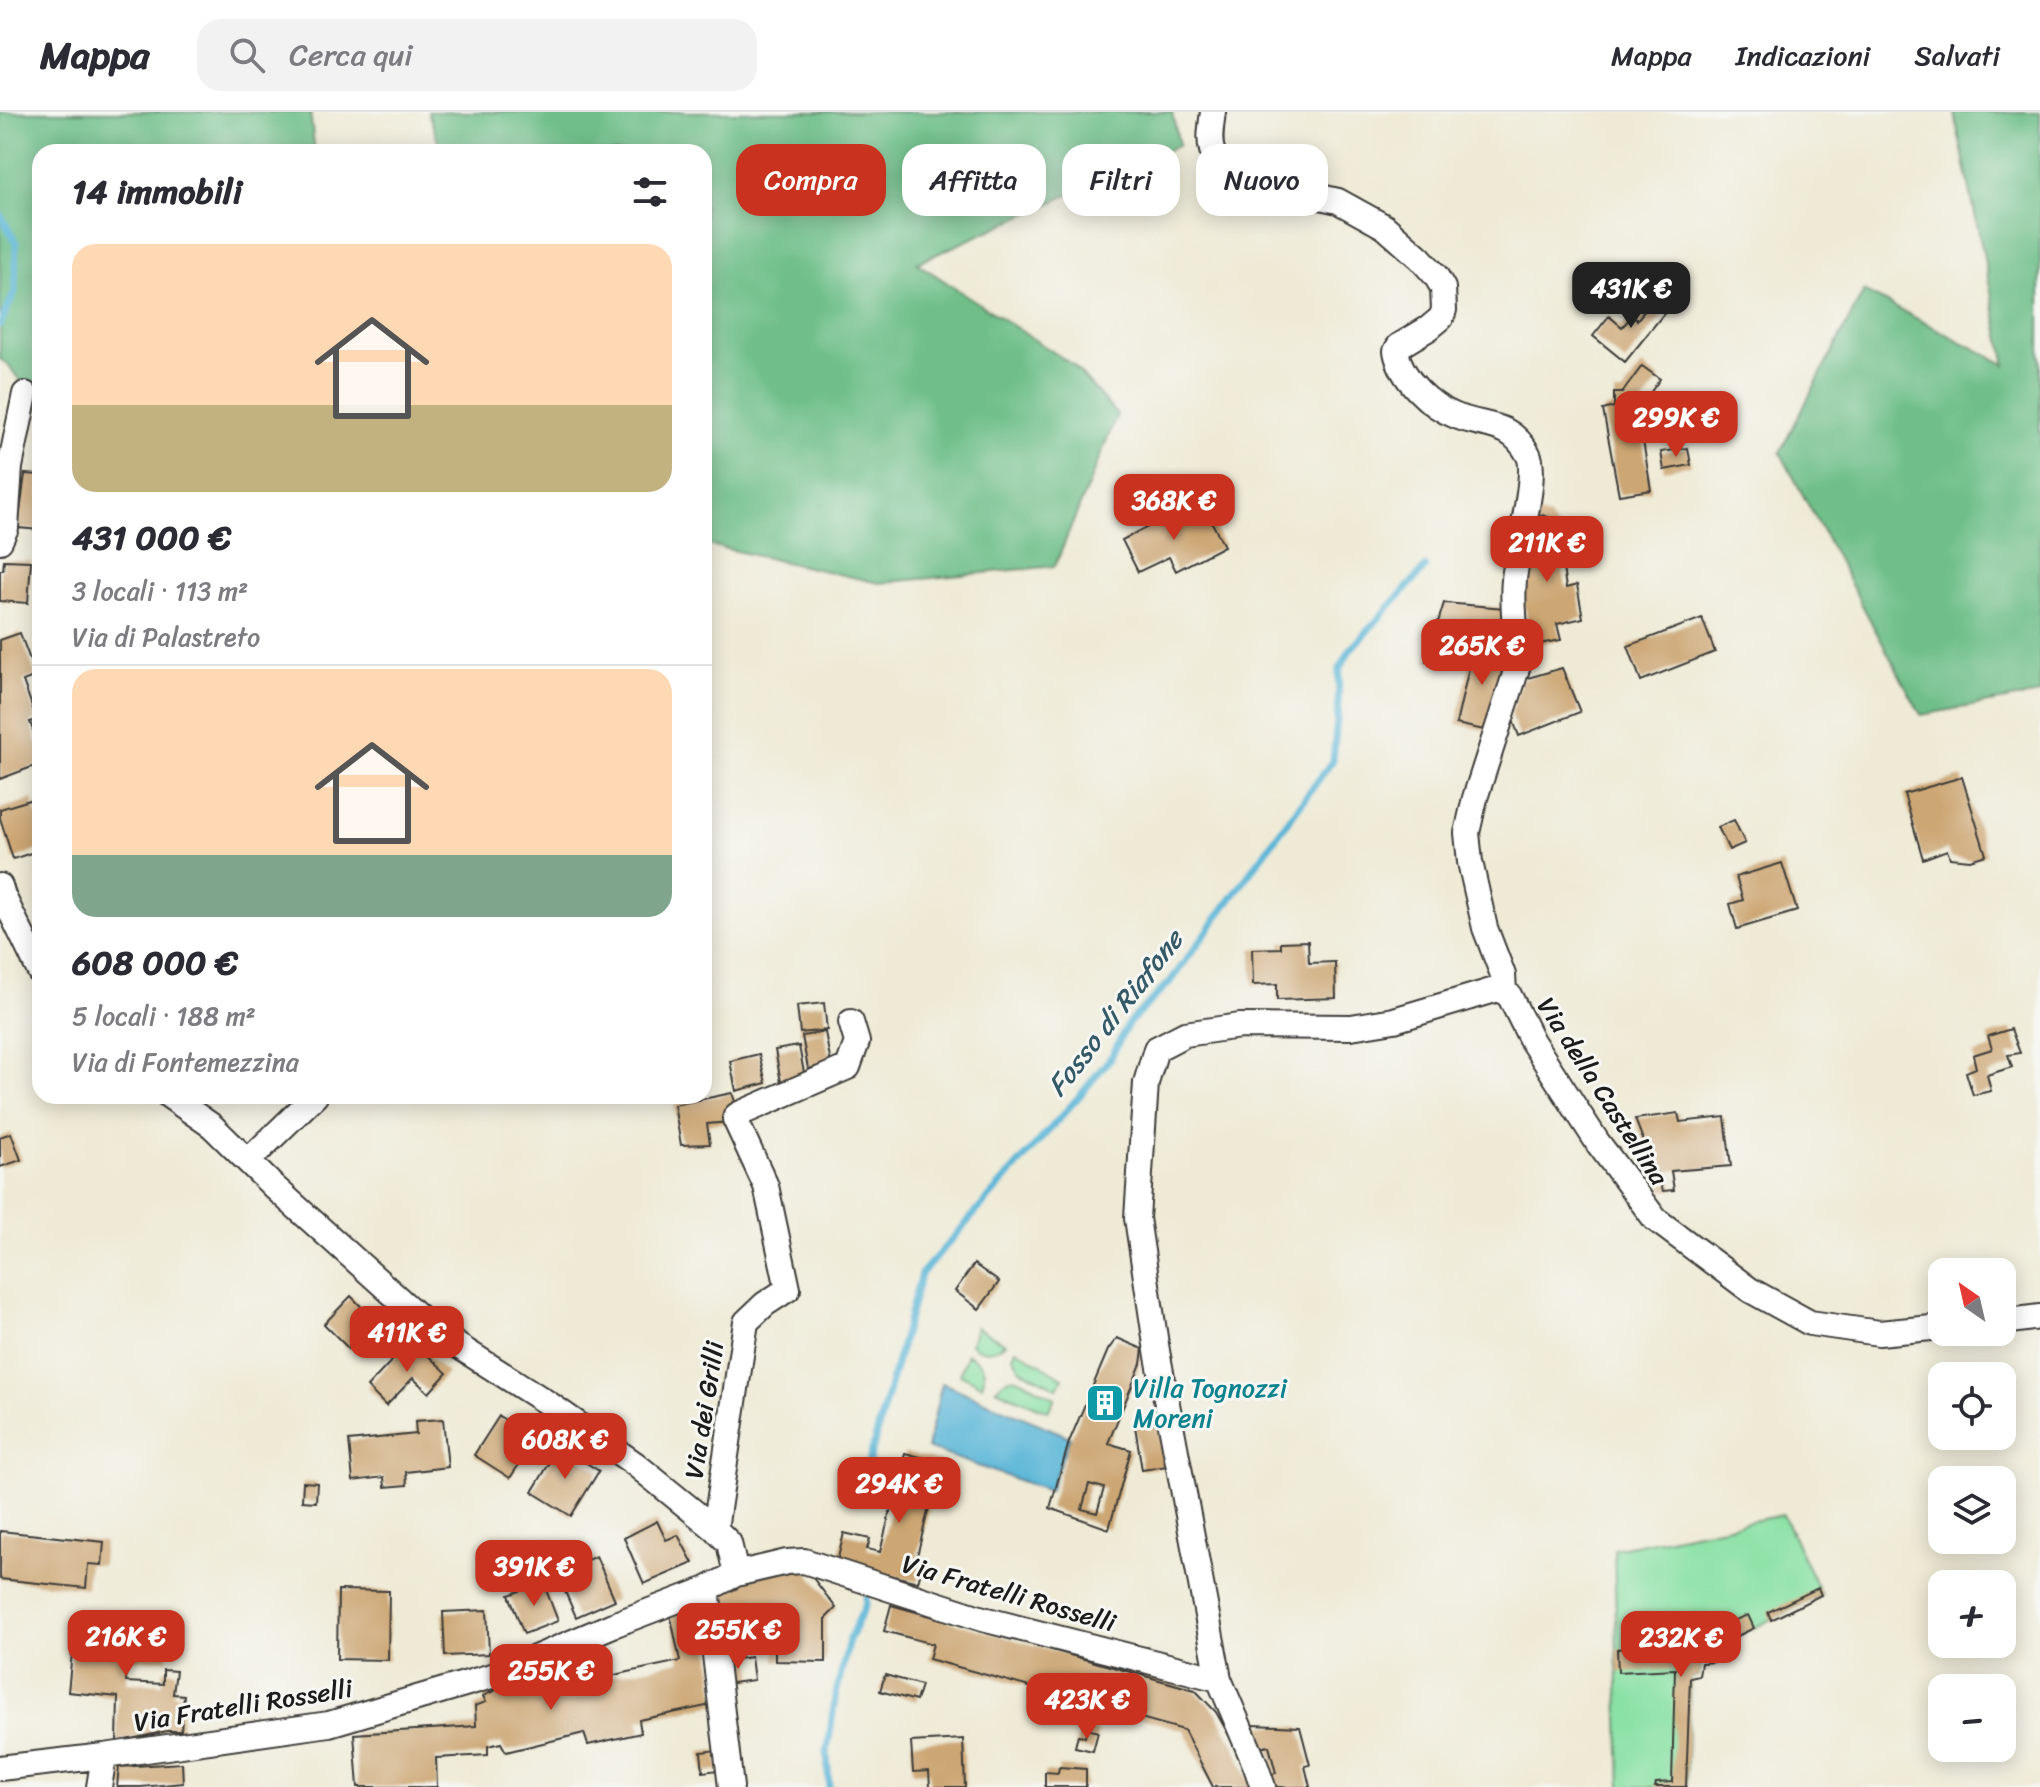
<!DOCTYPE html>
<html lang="it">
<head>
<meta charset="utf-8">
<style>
  body { margin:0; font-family:Sriracha,sans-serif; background:#f2f2f3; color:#2b2b33; height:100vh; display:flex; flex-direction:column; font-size:30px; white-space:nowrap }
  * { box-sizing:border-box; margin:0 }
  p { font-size:26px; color:#7c7c81 }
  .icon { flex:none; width:44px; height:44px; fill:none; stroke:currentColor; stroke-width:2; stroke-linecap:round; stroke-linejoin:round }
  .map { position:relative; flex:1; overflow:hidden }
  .panel { position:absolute; left:32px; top:32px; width:680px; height:960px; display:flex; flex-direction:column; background:#fff; border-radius:24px; box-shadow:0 4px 20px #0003 }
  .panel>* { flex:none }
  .top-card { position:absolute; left:736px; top:32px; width:760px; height:72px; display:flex; gap:16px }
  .needle { width:52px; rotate:326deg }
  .buttons { position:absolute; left:1928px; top:1146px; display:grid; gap:16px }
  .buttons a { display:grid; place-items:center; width:88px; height:88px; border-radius:16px; background:#fff; box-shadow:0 4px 20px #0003; font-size:40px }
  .price { position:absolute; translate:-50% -68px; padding:0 18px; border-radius:16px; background:#c8321e; color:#fff; font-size:26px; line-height:52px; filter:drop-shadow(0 2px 4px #0008) }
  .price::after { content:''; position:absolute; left:50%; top:48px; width:24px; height:18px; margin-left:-12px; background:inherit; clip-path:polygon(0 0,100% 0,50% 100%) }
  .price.on { background:#222; color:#fff }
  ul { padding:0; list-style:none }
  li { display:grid; align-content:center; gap:16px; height:424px; padding:0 40px }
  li+li { border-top:2px solid #e1e1e2 }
  li span { display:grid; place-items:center; height:248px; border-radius:24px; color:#555 }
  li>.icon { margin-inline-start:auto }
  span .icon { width:144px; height:144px; fill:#fffc; stroke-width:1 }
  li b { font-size:34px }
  h2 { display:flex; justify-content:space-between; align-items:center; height:96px; padding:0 40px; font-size:34px }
  .tag { padding:0 28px; border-radius:24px; background:#fff; box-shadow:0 4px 20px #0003; font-size:28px; line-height:72px }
  .tag.on { background:#c8321e; color:#fff }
  header { display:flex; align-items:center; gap:48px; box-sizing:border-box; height:112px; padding:0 40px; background:#fff; border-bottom:2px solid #e1e1e2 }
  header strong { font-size:38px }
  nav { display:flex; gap:44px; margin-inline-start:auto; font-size:28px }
  .search { width:560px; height:72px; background:#f2f2f3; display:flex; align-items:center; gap:20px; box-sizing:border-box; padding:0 28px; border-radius:24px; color:#7c7c81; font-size:30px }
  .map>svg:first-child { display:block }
  .green { fill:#8ae1a5; stroke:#537e60; stroke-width:2 }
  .forest { fill:#6fbf8a; stroke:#466e53; stroke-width:2 }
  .water { fill:#59b5d7; stroke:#3a687a; stroke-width:2 }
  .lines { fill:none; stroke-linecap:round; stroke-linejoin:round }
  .stream { stroke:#59b5d7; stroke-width:7 }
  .building { fill:#cca673; fill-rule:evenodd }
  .minor-casing { stroke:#3c3b38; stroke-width:28 }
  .minor { stroke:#fff; stroke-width:24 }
  .labels { text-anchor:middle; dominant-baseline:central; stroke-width:6; stroke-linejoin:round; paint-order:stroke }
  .street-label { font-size:26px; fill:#1c1c1c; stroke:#f6f6f2 }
  .culture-label { font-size:26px; fill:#0d838f; stroke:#f6f6f2; text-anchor:start }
  .water-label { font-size:28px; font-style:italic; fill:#345967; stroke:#f6f6f2 }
</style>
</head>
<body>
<header>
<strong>Mappa</strong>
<div class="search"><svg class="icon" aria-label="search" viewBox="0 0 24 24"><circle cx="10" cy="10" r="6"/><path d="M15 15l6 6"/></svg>Cerca qui</div>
<nav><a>Mappa</a><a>Indicazioni</a><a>Salvati</a></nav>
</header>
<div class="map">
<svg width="2040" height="1675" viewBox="0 0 2040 1675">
  <rect width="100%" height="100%" fill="#f6f6f2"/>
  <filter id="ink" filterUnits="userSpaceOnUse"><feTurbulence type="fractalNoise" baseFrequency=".0125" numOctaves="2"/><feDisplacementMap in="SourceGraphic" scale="16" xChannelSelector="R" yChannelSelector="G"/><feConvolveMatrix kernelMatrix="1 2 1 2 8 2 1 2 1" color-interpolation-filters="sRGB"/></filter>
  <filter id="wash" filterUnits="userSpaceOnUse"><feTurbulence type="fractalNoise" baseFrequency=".006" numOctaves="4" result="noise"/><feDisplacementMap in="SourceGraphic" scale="32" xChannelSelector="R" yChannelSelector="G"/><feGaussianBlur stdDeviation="1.8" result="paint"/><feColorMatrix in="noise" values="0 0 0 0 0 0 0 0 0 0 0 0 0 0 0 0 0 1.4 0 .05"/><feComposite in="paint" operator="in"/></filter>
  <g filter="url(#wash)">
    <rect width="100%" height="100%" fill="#eeead5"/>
    <path class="green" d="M 976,1215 L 1005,1231 C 994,1241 982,1241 971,1232 Z
      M 1016,1237 L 1063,1266 L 1057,1276 L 1020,1257 L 1013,1244 Z
      M 967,1242 C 981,1249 988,1257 982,1273 L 960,1262 Z
      M 1015,1266 L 1022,1268 L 1055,1286 L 1048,1299 L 996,1277 C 1002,1270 1006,1267 1015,1266 Z
      M 1783,1403 L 1821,1483 L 1717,1534 L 1714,1550 L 1701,1552 L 1699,1564 L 1690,1566 L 1686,1675 L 1621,1675 L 1614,1437 Z"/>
    <path class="forest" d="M 0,0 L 310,0 L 315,40 L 40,40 L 40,295 L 8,253 L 0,247 Z
      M 428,0 L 1172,0 L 1179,33 L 917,151 L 1073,253 L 1117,303 L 1055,454 L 879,471 L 704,432 L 704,40 L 442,40 Z
      M 1954,0 L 2040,0 L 2040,582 L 1921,603 L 1780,340 L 1864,179 L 2006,253 Z"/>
    <path class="water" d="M 942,1271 L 1070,1325 L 1049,1379 L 927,1336 Z"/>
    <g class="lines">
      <path class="stream" d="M 0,102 L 16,131 L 15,180 L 0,212
        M 858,1389 L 921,1162 L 1082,981 L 1111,945 L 1128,912 L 1170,870 L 1333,648 L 1338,597 L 1339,559 L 1350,538 L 1426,455
        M 829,1675 L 827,1641 L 835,1586 L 849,1528 L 866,1492 L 866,1485"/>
    </g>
    <g id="blocks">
      <path class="building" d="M 1658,182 L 1671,193 L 1625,250 L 1593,224 L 1609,204 L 1622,215 L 1632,204 L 1637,208 Z
        M 1642,254 L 1660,267 L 1638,298 L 1651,378 L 1619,383 L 1603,298 L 1614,295 L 1614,281 L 1622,281 Z
        M 1688,336 L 1691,353 L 1664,358 L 1661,340 Z
        M 25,362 L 40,363 L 40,418 L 18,416 Z
        M 1206,399 L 1224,434 L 1176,459 L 1169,445 L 1138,460 L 1122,428 L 1171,403 L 1177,414 Z
        M 1538,402 L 1549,405 L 1557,416 L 1566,476 L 1577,473 L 1583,506 L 1557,512 L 1561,528 L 1533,533 L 1522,485 L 1525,424 Z
        M 4,448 L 31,449 L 28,491 L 0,489 L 0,458 L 3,458 Z
        M 1444,491 L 1505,496 L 1508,519 L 1463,513 L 1442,554 L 1426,549 Z
        M 1702,506 L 1715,540 L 1641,569 L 1628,534 Z
        M 20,521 L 36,564 L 23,569 L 37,608 L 30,610 L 40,637 L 40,652 L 0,667 L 0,528 Z
        M 1475,530 L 1507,537 L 1489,619 L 1456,612 Z
        M 1562,556 L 1580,600 L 1519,624 L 1511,603 L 1521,568 Z
        M 1962,665 L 1986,743 L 1970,748 L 1950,746 L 1947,738 L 1923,747 L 1904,682 Z
        M 33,687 L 37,703 L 40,702 L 40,738 L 13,747 L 0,706 L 0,697 Z
        M 1734,708 L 1745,731 L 1729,738 L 1718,715 Z
        M 1782,751 L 1797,799 L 1737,817 L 1730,792 L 1743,788 L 1736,765 Z
        M 1308,829 L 1309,851 L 1335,850 L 1336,886 L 1277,888 L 1277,872 L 1253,873 L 1252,837 L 1281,836 L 1281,830 Z
        M 824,891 L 827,918 L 800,921 L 797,894 Z
        M 2011,917 L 2020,941 L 2008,943 L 2012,955 L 1987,963 L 1991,979 L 1973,983 L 1966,960 L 1976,956 L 1973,943 L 1992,937 L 1988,924 Z
        M 825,920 L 831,952 L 808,957 L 802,924 Z
        M 799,934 L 805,966 L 781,970 L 775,938 Z
        M 759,942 L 766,971 L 736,979 L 730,949 Z
        M 732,981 L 737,995 L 731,1010 L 707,1012 L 710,1032 L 681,1033 L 674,993 Z
        M 1678,1001 L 1680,1010 L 1725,1005 L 1731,1054 L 1671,1059 L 1674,1078 L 1663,1079 L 1635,1007 Z
        M 11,1021 L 21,1048 L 0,1055 L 0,1025 Z
        M 974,1152 L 999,1170 L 979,1197 L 955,1179 Z
        M 351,1184 L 377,1211 L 350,1238 L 324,1212 Z
        M 1117,1226 L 1143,1237 L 1141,1252 L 1108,1331 L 1131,1338 L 1109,1417 L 1050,1396 L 1069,1330 L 1108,1238 ZM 1089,1372 L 1104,1376 L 1097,1401 L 1082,1397 Z
        M 411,1228 L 447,1261 L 429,1281 L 413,1266 L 386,1294 L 367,1275 Z
        M 499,1304 L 536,1327 L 510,1366 L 474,1343 Z
        M 443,1307 L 448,1355 L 406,1360 L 407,1373 L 385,1375 L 384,1365 L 353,1369 L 349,1329 L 416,1322 L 415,1309 Z
        M 1160,1310 L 1167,1354 L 1142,1358 L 1135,1314 Z
        M 560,1334 L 599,1359 L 571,1404 L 532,1380 Z
        M 905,1341 L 940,1350 L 917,1444 L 924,1446 L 918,1470 L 837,1450 L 844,1421 L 870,1427 L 867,1437 L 880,1440 Z
        M 303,1370 L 317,1371 L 316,1390 L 302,1389 Z
        M 657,1409 L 666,1428 L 678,1423 L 693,1451 L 644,1472 L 624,1426 Z
        M 0,1419 L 104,1430 L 102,1453 L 88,1452 L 86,1476 L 0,1467 Z
        M 596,1444 L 615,1488 L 576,1505 L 557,1461 Z
        M 806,1457 L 836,1496 L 826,1506 L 826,1550 L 775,1549 L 775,1531 L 767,1505 L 720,1525 L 713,1486 L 763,1461 Z
        M 543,1470 L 558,1509 L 524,1522 L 509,1483 Z
        M 1818,1476 L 1821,1483 L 1771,1508 L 1768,1500 Z
        M 338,1478 L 389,1479 L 388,1548 L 337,1547 Z
        M 705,1486 L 716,1592 L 639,1608 L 641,1621 L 588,1633 L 584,1621 L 506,1640 L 501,1631 L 488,1634 L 488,1643 L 436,1646 L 437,1675 L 358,1675 L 354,1622 L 476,1614 L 475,1594 L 486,1590 L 483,1584 L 539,1558 L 552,1579 L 577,1571 L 680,1549 L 670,1501 Z
        M 891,1493 L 1195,1578 L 1216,1600 L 1235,1634 L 1252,1675 L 1213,1675 L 1184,1618 L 929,1547 L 933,1532 L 884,1519 Z
        M 487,1498 L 489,1542 L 445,1544 L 443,1500 Z
        M 1748,1503 L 1754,1516 L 1717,1534 L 1714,1550 L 1701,1551 L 1699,1564 L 1690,1566 L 1686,1675 L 1655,1675 L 1656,1671 L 1672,1670 L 1675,1557 L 1618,1560 L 1617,1537 L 1714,1526 L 1711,1517 Z
        M 75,1511 L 137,1515 L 136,1521 L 171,1523 L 168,1548 L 127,1547 L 126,1570 L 163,1572 L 163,1558 L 176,1559 L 173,1582 L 184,1583 L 181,1619 L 167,1619 L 117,1630 L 118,1585 L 68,1580 Z
        M 751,1545 L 754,1568 L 725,1572 L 723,1549 Z
        M 885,1563 L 921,1573 L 916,1589 L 880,1579 Z
        M 1253,1613 L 1300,1615 L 1310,1653 L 1305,1654 L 1310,1675 L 1275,1675 L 1272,1662 L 1276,1661 L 1269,1634 L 1259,1636 Z
        M 1087,1617 L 1098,1620 L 1093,1639 L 1075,1635 L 1078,1623 L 1085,1625 Z
        M 963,1627 L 965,1675 L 930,1675 L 929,1659 L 913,1660 L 911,1630 Z
        M 716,1638 L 719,1658 L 703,1660 L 701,1640 Z
        M 182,1651 L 183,1671 L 141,1675 L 117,1675 L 119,1655 Z
        M 1059,1655 L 1086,1657 L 1086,1675 L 1045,1675 L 1045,1660 L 1058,1661 Z"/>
    </g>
  </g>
  <g filter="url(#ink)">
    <use href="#blocks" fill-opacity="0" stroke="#3c3b38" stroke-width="2"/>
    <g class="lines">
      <g class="minor-casing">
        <path id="minor" d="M 1213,0 C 1208,35 1207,45 1238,66 L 1338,89 L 1385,115 L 1420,146 L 1436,164 L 1443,176 L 1444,198 L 1441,206 L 1429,216 L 1399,234 L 1396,239 C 1401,267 1430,294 1456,304 C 1486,316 1510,309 1528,342 C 1539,361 1516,441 1514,468 C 1512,489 1515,526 1520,547 L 1475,686 L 1467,721 L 1470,750 L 1485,816 L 1503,863 L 1504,879
          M 0,429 L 6,416 L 10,355 L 25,282
          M 0,774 L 3,784 L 40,860
          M 169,984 L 212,1014 L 273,1074 L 433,1218 L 549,1292 L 635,1352 L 715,1417 L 729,1431 L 736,1462
          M 248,1049 L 315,984
          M 2002,1210 L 2040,1205
          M 715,1417 L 746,1210 L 765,1192 L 788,1177 L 766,1074 L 735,1007 L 736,1004 L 739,1002 L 848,955 L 857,930 L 851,910
          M 707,1477 L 731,1675
          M 0,1656 L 104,1644 L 329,1612 L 495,1563 L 613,1513 L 707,1477 L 736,1462 L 787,1450 L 804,1449 L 983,1507 L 1219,1567
          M 99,1675 L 104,1644
          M 1263,1675 L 1255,1652 L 1219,1567 L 1157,1239 L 1137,1106 L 1146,971 L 1156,937 L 1185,922 L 1240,914 L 1351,915 L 1394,908 L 1488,880 L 1498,877 L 1509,883 L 1532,929 L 1598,1031 L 1655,1107 L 1750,1178 L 1810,1211 L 1879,1221 L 1942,1215"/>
      </g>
      <use href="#minor" class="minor"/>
    </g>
  </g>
  <defs>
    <g id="building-square" transform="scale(2)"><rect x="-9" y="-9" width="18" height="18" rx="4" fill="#0f9aa8" stroke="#f6f6f2"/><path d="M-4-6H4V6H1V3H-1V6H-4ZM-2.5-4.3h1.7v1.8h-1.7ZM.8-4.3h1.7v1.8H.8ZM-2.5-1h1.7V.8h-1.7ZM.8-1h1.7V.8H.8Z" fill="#fff"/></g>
  </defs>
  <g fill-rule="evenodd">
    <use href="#building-square" x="1105" y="1291"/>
  </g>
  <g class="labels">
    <g class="street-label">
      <text transform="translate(1603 979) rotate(57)">Via della Castellina</text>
      <text transform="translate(704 1298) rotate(-81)">Via dei Grilli</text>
      <text transform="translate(1009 1481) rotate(16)">Via Fratelli Rosselli</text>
      <text transform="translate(243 1593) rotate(-9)">Via Fratelli Rosselli</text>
    </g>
    <g class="culture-label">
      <text x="1133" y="1276">Villa Tognozzi<tspan x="1133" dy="30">Moreni</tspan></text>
    </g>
    <g class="water-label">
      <text transform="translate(1115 901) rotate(-52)">Fosso di Riafone</text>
    </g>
  </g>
</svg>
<div class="buttons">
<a><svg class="needle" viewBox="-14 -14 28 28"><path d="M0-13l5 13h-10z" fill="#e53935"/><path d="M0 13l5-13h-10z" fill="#7c7c81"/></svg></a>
<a><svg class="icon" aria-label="locate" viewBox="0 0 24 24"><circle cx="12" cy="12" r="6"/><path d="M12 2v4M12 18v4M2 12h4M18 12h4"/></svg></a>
<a><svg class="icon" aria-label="layers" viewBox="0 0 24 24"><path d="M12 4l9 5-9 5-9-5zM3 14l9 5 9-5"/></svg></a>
<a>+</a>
<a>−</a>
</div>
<b class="price on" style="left:1631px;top:218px">431K €</b>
<b class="price" style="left:1676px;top:347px">299K €</b>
<b class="price" style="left:1174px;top:430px">368K €</b>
<b class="price" style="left:1547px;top:472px">211K €</b>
<b class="price" style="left:1482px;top:575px">265K €</b>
<b class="price" style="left:407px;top:1262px">411K €</b>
<b class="price" style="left:565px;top:1369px">608K €</b>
<b class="price" style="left:899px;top:1413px">294K €</b>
<b class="price" style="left:534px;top:1496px">391K €</b>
<b class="price" style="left:738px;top:1559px">255K €</b>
<b class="price" style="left:126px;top:1566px">216K €</b>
<b class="price" style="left:1681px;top:1567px">232K €</b>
<b class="price" style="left:551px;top:1600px">255K €</b>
<b class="price" style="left:1087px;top:1629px">423K €</b>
<div class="top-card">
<a class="tag on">Compra</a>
<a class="tag">Affitta</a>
<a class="tag">Filtri</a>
<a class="tag">Nuovo</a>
</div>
<section class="panel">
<h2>14 immobili<svg class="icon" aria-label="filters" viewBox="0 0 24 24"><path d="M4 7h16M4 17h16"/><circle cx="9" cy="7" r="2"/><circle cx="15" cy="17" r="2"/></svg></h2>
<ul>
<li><span style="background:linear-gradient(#ffd9b3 65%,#c2b280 0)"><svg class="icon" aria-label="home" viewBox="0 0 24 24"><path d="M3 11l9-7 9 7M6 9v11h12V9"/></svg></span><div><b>431 000 €</b><p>3 locali · 113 m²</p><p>Via di Palastreto</p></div></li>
<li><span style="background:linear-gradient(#ffd9b3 75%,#7fa58c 0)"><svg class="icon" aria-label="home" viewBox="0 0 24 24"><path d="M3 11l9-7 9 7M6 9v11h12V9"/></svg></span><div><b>608 000 €</b><p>5 locali · 188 m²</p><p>Via di Fontemezzina</p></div></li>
</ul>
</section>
</div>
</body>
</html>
